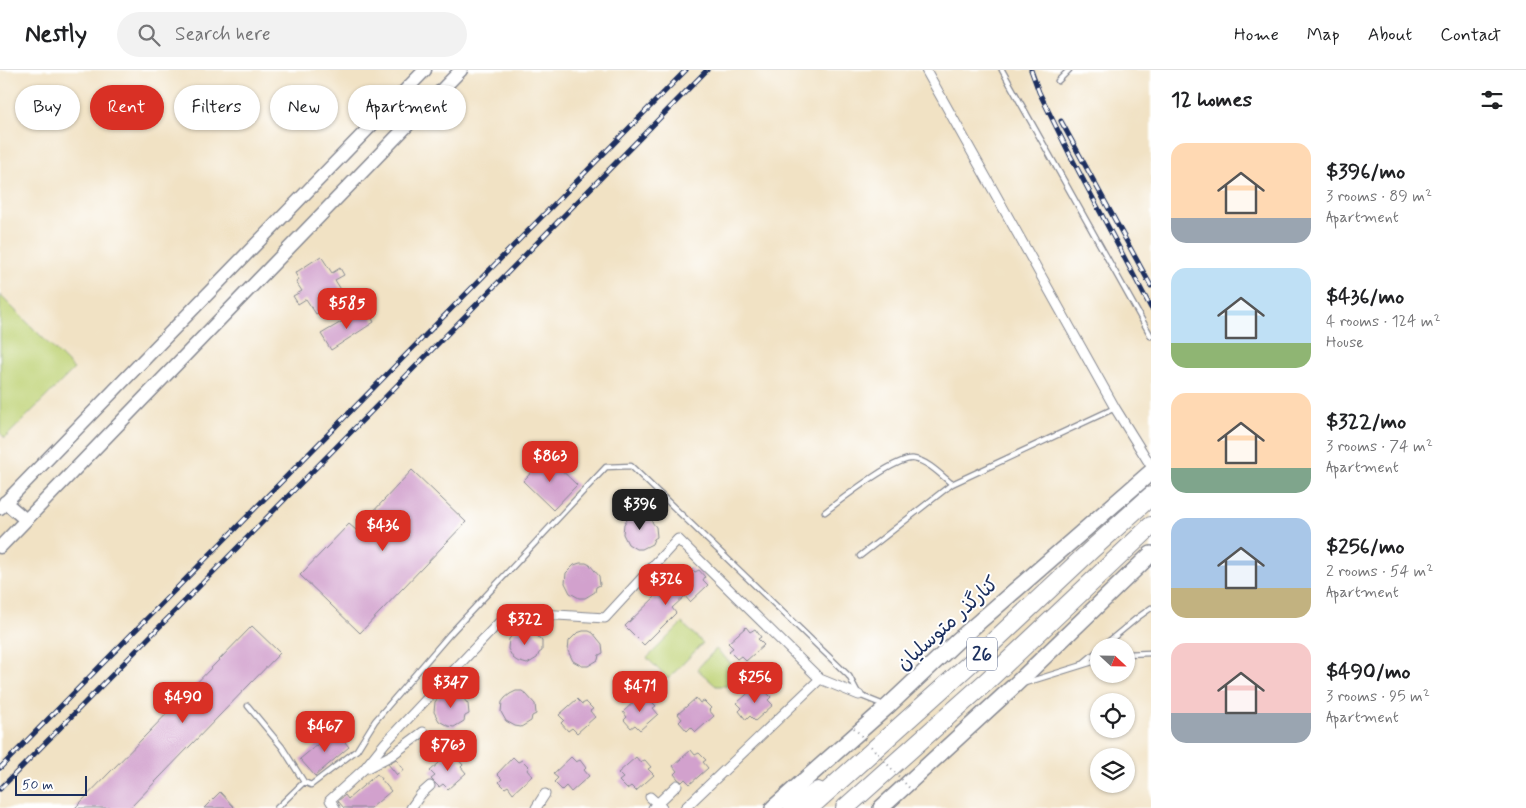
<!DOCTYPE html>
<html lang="en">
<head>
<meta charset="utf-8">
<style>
  body { margin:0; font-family:Mynerve,"Playpen Sans Arabic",sans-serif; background:#f2f2f2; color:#202124; height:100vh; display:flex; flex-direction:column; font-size:19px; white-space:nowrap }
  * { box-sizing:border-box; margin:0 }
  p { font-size:16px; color:#757577 }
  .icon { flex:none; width:28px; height:28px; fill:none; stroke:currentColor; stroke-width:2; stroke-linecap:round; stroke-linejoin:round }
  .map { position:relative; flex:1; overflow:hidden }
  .sheet { display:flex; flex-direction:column; background:#fff; width:375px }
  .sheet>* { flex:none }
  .hud { position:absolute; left:15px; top:15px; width:475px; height:45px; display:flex; gap:10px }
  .needle { width:32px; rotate:112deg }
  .controls { position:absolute; left:1090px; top:568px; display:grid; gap:10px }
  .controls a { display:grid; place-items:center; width:45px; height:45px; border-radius:50%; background:#fff; box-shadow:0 1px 4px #0004; font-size:25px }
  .scale { position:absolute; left:15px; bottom:12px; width:72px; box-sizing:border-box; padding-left:5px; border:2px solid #1b2f5e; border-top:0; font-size:14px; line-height:18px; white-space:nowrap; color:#1b2f5e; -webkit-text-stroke:4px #fff; paint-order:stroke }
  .price { position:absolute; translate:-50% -42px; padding:0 11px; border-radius:10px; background:#d93025; color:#fff; font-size:16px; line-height:32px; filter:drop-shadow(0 1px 2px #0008) }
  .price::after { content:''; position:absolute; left:50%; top:30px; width:15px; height:11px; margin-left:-8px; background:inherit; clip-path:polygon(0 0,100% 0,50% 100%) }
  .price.active { background:#222; color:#fff }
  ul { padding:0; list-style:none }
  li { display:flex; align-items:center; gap:15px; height:125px; padding:0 20px }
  li span { display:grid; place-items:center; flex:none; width:140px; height:100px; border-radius:15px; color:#555 }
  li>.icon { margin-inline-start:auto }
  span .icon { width:60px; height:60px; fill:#fffc; stroke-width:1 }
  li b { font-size:21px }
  h2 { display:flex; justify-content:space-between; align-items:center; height:60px; padding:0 20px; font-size:21px }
  .tag { padding:0 18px; border-radius:22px; background:#fff; box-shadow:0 1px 4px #0004; font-size:18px; line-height:45px }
  .tag.active { background:#d93025; color:#fff }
  header { display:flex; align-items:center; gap:30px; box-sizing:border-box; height:70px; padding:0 25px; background:#fff; border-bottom:1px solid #e0e0e0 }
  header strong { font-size:24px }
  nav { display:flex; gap:28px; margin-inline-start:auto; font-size:18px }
  .search { width:350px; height:45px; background:#f2f2f2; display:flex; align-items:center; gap:12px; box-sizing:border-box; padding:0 18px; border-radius:28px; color:#757577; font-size:19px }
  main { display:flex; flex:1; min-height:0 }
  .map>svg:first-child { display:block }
  .green { fill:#bfd377; stroke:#6d816a }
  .building { fill:#d2a1cd }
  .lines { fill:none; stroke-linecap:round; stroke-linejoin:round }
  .lane-casing { stroke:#868891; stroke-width:7 }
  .street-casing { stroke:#868891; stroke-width:11 }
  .secondary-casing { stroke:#868891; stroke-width:15 }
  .primary-casing { stroke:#868891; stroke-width:18 }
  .highway-casing { stroke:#868891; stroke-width:20 }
  .lane { stroke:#fff; stroke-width:4.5 }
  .street { stroke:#fff; stroke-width:9 }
  .secondary { stroke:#fff; stroke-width:12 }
  .primary { stroke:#fff; stroke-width:15 }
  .highway { stroke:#fff; stroke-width:18 }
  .rail-casing { stroke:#1b2f5e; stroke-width:5 }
  .rail { stroke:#fff; stroke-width:3; stroke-dasharray:9; stroke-linecap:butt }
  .path-bridge { stroke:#868891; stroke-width:2; stroke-dasharray:1 4; stroke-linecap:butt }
  .labels { text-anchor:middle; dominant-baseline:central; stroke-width:4; stroke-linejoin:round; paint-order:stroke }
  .shield { fill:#fff; stroke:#5f6d8e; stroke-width:1 }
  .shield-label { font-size:19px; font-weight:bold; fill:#1b2f5e }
  .street-label { font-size:20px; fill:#1b2f5e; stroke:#fff }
</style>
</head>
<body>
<header>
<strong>Nestly</strong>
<div class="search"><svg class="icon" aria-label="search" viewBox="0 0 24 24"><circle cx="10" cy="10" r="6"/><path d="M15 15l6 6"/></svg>Search here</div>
<nav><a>Home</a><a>Map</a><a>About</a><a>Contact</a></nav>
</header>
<main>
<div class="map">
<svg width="1151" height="738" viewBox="0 0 1151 738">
  <rect width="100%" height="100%" fill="#fff"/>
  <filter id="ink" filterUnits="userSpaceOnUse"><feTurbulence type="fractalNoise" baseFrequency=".02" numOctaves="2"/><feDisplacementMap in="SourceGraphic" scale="10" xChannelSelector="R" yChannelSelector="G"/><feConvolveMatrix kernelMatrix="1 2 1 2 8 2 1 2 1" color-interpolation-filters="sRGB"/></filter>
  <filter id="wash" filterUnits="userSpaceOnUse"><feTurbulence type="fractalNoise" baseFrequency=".0096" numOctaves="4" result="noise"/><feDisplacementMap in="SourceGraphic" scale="20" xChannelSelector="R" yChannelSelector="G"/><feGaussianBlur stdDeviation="1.12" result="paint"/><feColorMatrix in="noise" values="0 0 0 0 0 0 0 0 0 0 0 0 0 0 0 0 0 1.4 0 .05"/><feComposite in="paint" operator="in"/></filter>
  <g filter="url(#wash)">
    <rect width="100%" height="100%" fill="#f1e2c4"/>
    <path class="green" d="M 0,225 L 74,299 L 5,368 L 0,363 Z
      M 682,553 L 703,573 L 668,609 L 647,588 Z
      M 716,579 L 740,602 L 727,616 L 716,616 L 697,599 Z"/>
    <g id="blocks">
      <path class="building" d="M 321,186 L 332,203 L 340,198 L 344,205 L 335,210 L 345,226 L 316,244 L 306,229 L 298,234 L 293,226 L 302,221 L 296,212 L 299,210 L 295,203 Z
        M 367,240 L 374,252 L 331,280 L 321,264 L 343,251 L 345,254 Z
        M 547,386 L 577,415 L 553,440 L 523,411 Z
        M 412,400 L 466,452 L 360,563 L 300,505 L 349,454 L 356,460 Z
        M 637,444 L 643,444 L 647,446 L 656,457 L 657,467 L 654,469 L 652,474 L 642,479 L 636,479 L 628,474 L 623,464 L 624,454 L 626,451 L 631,446 Z
        M 580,493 L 586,493 L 590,495 L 599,506 L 600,515 L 596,517 L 595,522 L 585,528 L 579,528 L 570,523 L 565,513 L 566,503 L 574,495 Z
        M 690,497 L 695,502 L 699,500 L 705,507 L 703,510 L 708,515 L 690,532 L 685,526 L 672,538 L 676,543 L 644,575 L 625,556 L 658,524 L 664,530 L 677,518 L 672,513 Z
        M 252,556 L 280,583 L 130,738 L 75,738 Z
        M 746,557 L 750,562 L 755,559 L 761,567 L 758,569 L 764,575 L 746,591 L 741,586 L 737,589 L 729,581 L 733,578 L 728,573 Z
        M 522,558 L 528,558 L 532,560 L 542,571 L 542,581 L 539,583 L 537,588 L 527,594 L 517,591 L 513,588 L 508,579 L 509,569 L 516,561 Z
        M 583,561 L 589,561 L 593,563 L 602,574 L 603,583 L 599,585 L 598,590 L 588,596 L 582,596 L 573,591 L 568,581 L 569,571 L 577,563 Z
        M 755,617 L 760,622 L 764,620 L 771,627 L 768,630 L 773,635 L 755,651 L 750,646 L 746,650 L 739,641 L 742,638 L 737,633 Z
        M 449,621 L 455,621 L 459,623 L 468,634 L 469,644 L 465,646 L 464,651 L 454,657 L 448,656 L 439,651 L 434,642 L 435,632 L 438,628 L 443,624 Z
        M 516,621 L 522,621 L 526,624 L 535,634 L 536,644 L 532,646 L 531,651 L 521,657 L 515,656 L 506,651 L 501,642 L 502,632 L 505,628 L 510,624 Z
        M 640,626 L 645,631 L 649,629 L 656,636 L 653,638 L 658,644 L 640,660 L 635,655 L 631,658 L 624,650 L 627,647 L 623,642 Z
        M 696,628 L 700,633 L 704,631 L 711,638 L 709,640 L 714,646 L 696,662 L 691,657 L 687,661 L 679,652 L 682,649 L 678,644 Z
        M 577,629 L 582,634 L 586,632 L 593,639 L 590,641 L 595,647 L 577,663 L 572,658 L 568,661 L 561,653 L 564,650 L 559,645 Z
        M 335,660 L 349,677 L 315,706 L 300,689 Z
        M 691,680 L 695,685 L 699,683 L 706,690 L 703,692 L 708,698 L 690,714 L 685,709 L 682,712 L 678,709 L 674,704 L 677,701 L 673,696 Z
        M 448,685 L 453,690 L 457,688 L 463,695 L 461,697 L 466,703 L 448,719 L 443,714 L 439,717 L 431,709 L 435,706 L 430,701 Z
        M 513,687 L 518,692 L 522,690 L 529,697 L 527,700 L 532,706 L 513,723 L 508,716 L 505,718 L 499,712 L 502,709 L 497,704 Z
        M 571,687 L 576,692 L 580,690 L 586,698 L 584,700 L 589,706 L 571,722 L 566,716 L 562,720 L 554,712 L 558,708 L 553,704 Z
        M 636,687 L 640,692 L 645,690 L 651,697 L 648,699 L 654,705 L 636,721 L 631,716 L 627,719 L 619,711 L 623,708 L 618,703 Z
        M 396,689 L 404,700 L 397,705 L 388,694 Z
        M 377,704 L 391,721 L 371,738 L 344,738 L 338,731 L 345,725 L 348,729 Z
        M 220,722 L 235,738 L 204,738 Z"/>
    </g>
  </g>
  <g filter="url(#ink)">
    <use href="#blocks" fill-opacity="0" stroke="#868891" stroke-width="1"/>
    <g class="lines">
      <g class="lane-casing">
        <path id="lane" d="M 1002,0 L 1151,266
          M 1058,11 L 1069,0
          M 825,442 C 841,430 896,386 914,389 C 928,391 941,405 952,414
          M 860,486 L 952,414 L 1115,338
          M 1103,576 L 1137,548 L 1151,538
          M 1126,584 L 1151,583
          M 1082,594 L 1099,580
          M 1025,613 L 1099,590
          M 248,636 L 282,677 L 304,712 L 311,715 L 357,680 L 375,651 L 449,565 L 606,397 L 631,396 L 849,606 L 859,625 L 884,635
          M 277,738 L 304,712"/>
      </g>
      <g class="street-casing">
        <path id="street" d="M 926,0 L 1115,338 L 1151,396
          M 367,698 L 392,685 L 423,662
          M 650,727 L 662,738
          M 335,738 L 330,730 L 364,699 L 385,673 L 509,542 L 605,548 L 678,469 L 820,609 L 859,625
          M 411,738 L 421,724 L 430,716
          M 536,738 L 545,724
          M 653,738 L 677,715
          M 685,738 L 820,609"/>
      </g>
      <g class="secondary-casing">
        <path id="secondary" d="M 397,29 L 416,46
          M 5,432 L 26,450
          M 0,438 L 425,0
          M 0,477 L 461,0"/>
      </g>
      <g class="primary-casing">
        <path id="primary" d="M 773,738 L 887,637 L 957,571 L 1151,402
          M 881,738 L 1014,616 L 1151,484"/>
      </g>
      <g class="highway-casing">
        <path id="highway" d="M 793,738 L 818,721
          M 809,738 L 974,590 L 1091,480 L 1151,426
          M 845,738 L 987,611 L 1151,456"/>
      </g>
      <use href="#lane" class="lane"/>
      <use href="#street" class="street"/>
      <use href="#secondary" class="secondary"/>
      <use href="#primary" class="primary"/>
      <use href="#highway" class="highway"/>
      <g class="rail-casing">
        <path id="rail" d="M 1031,0 L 1039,22 L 1069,83 L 1151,238
          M 1061,51 L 1151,216
          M 0,698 L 686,0
          M 0,719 L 707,0"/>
      </g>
      <use href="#rail" class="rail"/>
      <path class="path-bridge" d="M 854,658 L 914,723"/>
    </g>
  </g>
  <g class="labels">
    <rect class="shield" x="967" y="567.5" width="30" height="33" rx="4"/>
    <g class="shield-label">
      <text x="982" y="584">26</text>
    </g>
    <g class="street-label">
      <text transform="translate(948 554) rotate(-42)">کنارگذر متوسلیان</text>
    </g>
  </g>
</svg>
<div class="controls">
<a><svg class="needle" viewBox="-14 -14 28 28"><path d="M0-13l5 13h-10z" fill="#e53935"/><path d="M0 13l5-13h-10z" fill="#757577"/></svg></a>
<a><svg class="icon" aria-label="locate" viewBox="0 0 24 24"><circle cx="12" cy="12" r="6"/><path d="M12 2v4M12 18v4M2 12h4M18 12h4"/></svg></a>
<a><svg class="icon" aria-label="layers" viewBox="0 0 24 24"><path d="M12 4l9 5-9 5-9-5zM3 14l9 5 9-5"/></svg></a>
</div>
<div class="scale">50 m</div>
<b class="price" style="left:347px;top:260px">$585</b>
<b class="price" style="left:550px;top:413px">$863</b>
<b class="price active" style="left:640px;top:461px">$396</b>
<b class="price" style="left:383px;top:482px">$436</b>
<b class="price" style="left:666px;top:536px">$326</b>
<b class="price" style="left:525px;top:576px">$322</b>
<b class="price" style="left:755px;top:634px">$256</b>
<b class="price" style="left:451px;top:639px">$347</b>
<b class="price" style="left:640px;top:643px">$471</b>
<b class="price" style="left:183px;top:654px">$490</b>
<b class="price" style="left:325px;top:683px">$467</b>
<b class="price" style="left:448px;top:702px">$763</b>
<div class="hud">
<a class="tag">Buy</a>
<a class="tag active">Rent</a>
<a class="tag">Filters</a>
<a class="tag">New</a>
<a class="tag">Apartment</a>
</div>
</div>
<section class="sheet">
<h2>12 homes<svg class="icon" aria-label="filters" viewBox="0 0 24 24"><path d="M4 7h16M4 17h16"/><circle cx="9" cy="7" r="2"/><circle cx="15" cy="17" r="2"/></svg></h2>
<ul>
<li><span style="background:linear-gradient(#ffd9b3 75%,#9aa5b1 0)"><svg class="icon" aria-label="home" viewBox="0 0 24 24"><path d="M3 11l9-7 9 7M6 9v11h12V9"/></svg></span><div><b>$396/mo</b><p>3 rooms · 89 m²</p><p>Apartment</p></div></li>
<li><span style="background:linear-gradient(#bfe0f5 75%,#8fb573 0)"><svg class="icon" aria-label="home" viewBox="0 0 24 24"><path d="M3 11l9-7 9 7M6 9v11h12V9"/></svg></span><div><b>$436/mo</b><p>4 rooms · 124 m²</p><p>House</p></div></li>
<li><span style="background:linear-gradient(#ffd9b3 75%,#7fa58c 0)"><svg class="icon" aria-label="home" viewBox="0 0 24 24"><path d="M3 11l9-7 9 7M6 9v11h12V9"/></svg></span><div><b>$322/mo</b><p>3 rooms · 74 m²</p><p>Apartment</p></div></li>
<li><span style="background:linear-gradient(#a9c7e8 70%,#c2b280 0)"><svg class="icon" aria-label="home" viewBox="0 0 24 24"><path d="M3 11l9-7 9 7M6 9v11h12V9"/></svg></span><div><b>$256/mo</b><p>2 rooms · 54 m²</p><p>Apartment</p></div></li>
<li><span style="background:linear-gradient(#f6c9c9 70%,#9aa5b1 0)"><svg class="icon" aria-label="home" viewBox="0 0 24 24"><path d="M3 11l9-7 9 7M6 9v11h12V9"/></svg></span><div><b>$490/mo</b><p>3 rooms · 95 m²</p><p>Apartment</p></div></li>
</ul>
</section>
</main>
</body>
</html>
